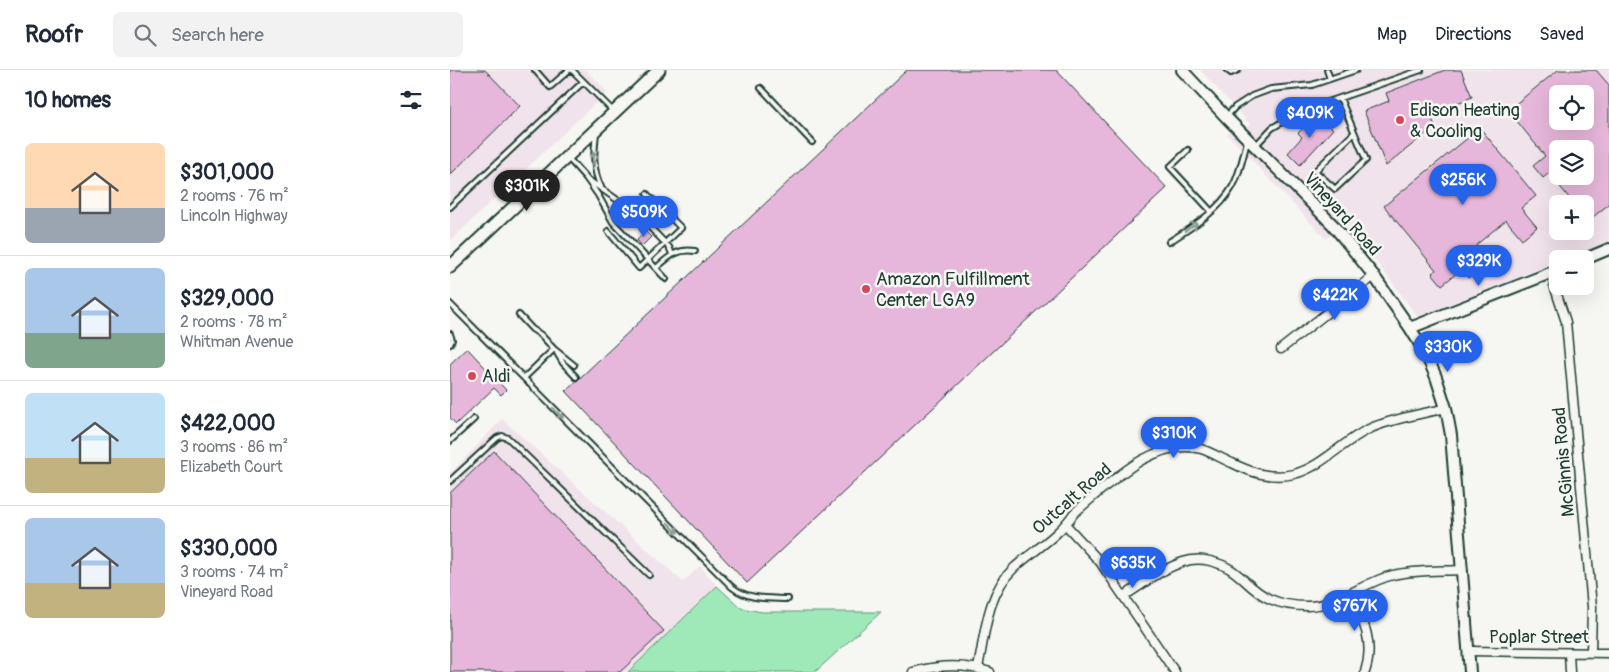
<!DOCTYPE html>
<html lang="en">
<head>
<meta charset="utf-8">
<style>
  body { margin:0; font-family:Pangolin,sans-serif; background:#f2f2f3; color:#1f2937; height:100vh; display:flex; flex-direction:column; font-size:19px; white-space:nowrap }
  * { box-sizing:border-box; margin:0 }
  p { font-size:16px; color:#747a83 }
  .icon { flex:none; width:28px; height:28px; fill:none; stroke:currentColor; stroke-width:2; stroke-linecap:round; stroke-linejoin:round }
  .map { position:relative; flex:1; overflow:hidden }
  .details { display:flex; flex-direction:column; background:#fff; width:450px }
  .details>* { flex:none }
  .tools { position:absolute; left:1099px; top:15px; display:grid; gap:10px }
  .tools a { display:grid; place-items:center; width:45px; height:45px; border-radius:8px; background:#fff; box-shadow:0 5px 20px #0002; font-size:25px }
  .price { position:absolute; translate:-50% -42px; padding:0 11px; border-radius:18px; background:#2563eb; color:#fff; font-size:16px; line-height:32px; filter:drop-shadow(0 1px 2px #0008) }
  .price::after { content:''; position:absolute; left:50%; top:30px; width:15px; height:11px; margin-left:-8px; background:inherit; clip-path:polygon(0 0,100% 0,50% 100%) }
  .price.on { background:#222; color:#fff }
  ul { padding:0; list-style:none }
  li { display:flex; align-items:center; gap:15px; height:125px; padding:0 25px }
  li+li { border-top:1px solid #e0e1e3 }
  li span { display:grid; place-items:center; flex:none; width:140px; height:100px; border-radius:8px; color:#555 }
  li>.icon { margin-inline-start:auto }
  span .icon { width:60px; height:60px; fill:#fffc; stroke-width:1 }
  li b { font-size:21px }
  h2 { display:flex; justify-content:space-between; align-items:center; height:60px; padding:0 25px; font-size:21px }
  header { display:flex; align-items:center; gap:30px; box-sizing:border-box; height:70px; padding:0 25px; background:#fff; border-bottom:1px solid #e0e1e3 }
  header strong { font-size:24px }
  nav { display:flex; gap:28px; margin-inline-start:auto; font-size:18px }
  .search { width:350px; height:45px; background:#f2f2f3; display:flex; align-items:center; gap:12px; box-sizing:border-box; padding:0 18px; border-radius:8px; color:#747a83; font-size:19px }
  main { display:flex; flex:1; min-height:0 }
  .map>svg:first-child { display:block }
  .built { fill:#f1e3eb; fill-rule:evenodd }
  .green { fill:#9fe9b8; stroke:#5f9376 }
  .building { fill:#e6b7da; stroke:#1f3d34; fill-rule:evenodd }
  .lines { fill:none; stroke-linecap:round; stroke-linejoin:round }
  .service-casing { stroke:#1f3d34; stroke-width:8 }
  .minor-casing { stroke:#1f3d34; stroke-width:11 }
  .tertiary-casing { stroke:#1f3d34; stroke-width:14 }
  .secondary-casing { stroke:#1f3d34; stroke-width:15 }
  .service { stroke:#f6f6f2; stroke-width:4 }
  .minor { stroke:#f6f6f2; stroke-width:8 }
  .tertiary { stroke:#f6f6f2; stroke-width:10 }
  .secondary { stroke:#f6f6f2; stroke-width:11 }
  .oneway { stroke:#8a9a93 }
  .poi-dot { fill:#d1495b; stroke:#f6f6f2; stroke-width:2 }
  .labels { text-anchor:middle; dominant-baseline:central; stroke-width:5; stroke-linejoin:round; paint-order:stroke }
  .poi-label { font-size:18px; fill:#1f3d34; stroke:#f6f6f2; text-anchor:start }
  .street-label { font-size:18px; fill:#1f3d34; stroke:#f6f6f2 }
</style>
</head>
<body>
<header>
<strong>Roofr</strong>
<div class="search"><svg class="icon" aria-label="search" viewBox="0 0 24 24"><circle cx="10" cy="10" r="6"/><path d="M15 15l6 6"/></svg>Search here</div>
<nav><a>Map</a><a>Directions</a><a>Saved</a></nav>
</header>
<main>
<section class="details">
<h2>10 homes<svg class="icon" aria-label="filters" viewBox="0 0 24 24"><path d="M4 7h16M4 17h16"/><circle cx="9" cy="7" r="2"/><circle cx="15" cy="17" r="2"/></svg></h2>
<ul>
<li><span style="background:linear-gradient(#ffd9b3 65%,#9aa5b1 0)"><svg class="icon" aria-label="home" viewBox="0 0 24 24"><path d="M3 11l9-7 9 7M6 9v11h12V9"/></svg></span><div><b>$301,000</b><p>2 rooms · 76 m²</p><p>Lincoln Highway</p></div></li>
<li><span style="background:linear-gradient(#a9c7e8 65%,#7fa58c 0)"><svg class="icon" aria-label="home" viewBox="0 0 24 24"><path d="M3 11l9-7 9 7M6 9v11h12V9"/></svg></span><div><b>$329,000</b><p>2 rooms · 78 m²</p><p>Whitman Avenue</p></div></li>
<li><span style="background:linear-gradient(#bfe0f5 65%,#c2b280 0)"><svg class="icon" aria-label="home" viewBox="0 0 24 24"><path d="M3 11l9-7 9 7M6 9v11h12V9"/></svg></span><div><b>$422,000</b><p>3 rooms · 86 m²</p><p>Elizabeth Court</p></div></li>
<li><span style="background:linear-gradient(#a9c7e8 65%,#c2b280 0)"><svg class="icon" aria-label="home" viewBox="0 0 24 24"><path d="M3 11l9-7 9 7M6 9v11h12V9"/></svg></span><div><b>$330,000</b><p>3 rooms · 74 m²</p><p>Vineyard Road</p></div></li>
</ul>
</section>
<div class="map">
<svg width="1159" height="602" viewBox="0 0 1159 602">
  <rect width="100%" height="100%" fill="#f6f6f2"/>
  <filter id="ink" filterUnits="userSpaceOnUse"><feTurbulence type="fractalNoise" baseFrequency=".02" numOctaves="2"/><feDisplacementMap in="SourceGraphic" scale="10" xChannelSelector="R" yChannelSelector="G"/><feConvolveMatrix kernelMatrix="1 2 1 2 8 2 1 2 1" color-interpolation-filters="sRGB"/></filter>
  <g filter="url(#ink)">
    <path class="built" d="M 0,0 L 136,0 L 157,22 L 0,171 Z
      M 750,0 L 1159,0 L 1159,172 L 1116,189 L 1108,189 L 1107,192 L 968,247 L 929,195 L 895,154 L 876,169 L 777,64 L 801,55 ZM 1108,24 L 1135,24 L 1135,51 L 1108,51 ZM 1108,79 L 1135,79 L 1135,106 L 1108,106 ZM 1108,134 L 1135,134 L 1135,161 L 1108,161 Z
      M 52,349 L 233,512 L 250,496 L 267,516 L 178,602 L 0,602 L 0,404 Z"/>
    <path class="green" d="M 267,516 L 291,538 L 312,542 L 431,542 L 365,602 L 178,602 Z"/>
    <path class="building" d="M 0,0 L 35,0 L 70,36 L 0,105 Z
      M 457,0 L 606,0 L 717,118 L 297,513 L 116,321 Z
      M 995,0 L 1011,0 L 1022,27 L 980,44 L 985,56 L 936,96 L 914,41 L 939,31 L 936,23 Z
      M 1108,0 L 1146,0 L 1159,15 L 1159,134 L 1138,151 L 1135,147 L 1135,134 L 1124,134 L 1099,103 L 1093,108 L 1083,96 L 1095,86 L 1058,40 ZM 1108,24 L 1135,24 L 1135,51 L 1108,51 ZM 1108,79 L 1135,79 L 1135,106 L 1108,106 Z
      M 867,44 L 883,59 L 850,95 L 838,83 L 852,67 L 848,63 Z
      M 1030,58 L 1086,126 L 1071,138 L 1087,157 L 1072,169 L 1056,150 L 1026,175 L 1038,191 L 1018,208 L 1011,200 L 992,215 L 982,203 L 986,200 L 934,136 Z
      M 195,161 L 201,167 L 192,176 L 187,170 Z
      M 17,278 L 56,320 L 51,325 L 44,318 L 6,354 L 0,348 L 0,294 Z
      M 44,381 L 214,561 L 170,602 L 0,602 L 0,423 Z"/>
    <g class="lines">
      <g class="service-casing">
        <path id="service" d="M 85,0 L 100,17 L 119,0
          M 122,0 L 163,41
          M 777,0 L 781,3 L 788,0
          M 877,0 L 880,9
          M 311,18 L 362,72
          M 890,28 L 916,90 L 885,119 L 865,101 L 904,63
          M 777,46 L 785,37 L 802,26 L 821,19 L 862,15 L 906,0
          M 146,63 C 144,82 142,99 151,117
          M 806,75 L 822,58 L 849,42 L 971,0
          M 738,80 L 720,97 L 761,141
          M 118,88 L 136,108 L 148,125 L 163,152 L 216,209
          M 140,111 L 185,142 L 219,177 L 222,184
          M 0,137 L 133,12
          M 158,161 L 189,198 L 231,158 L 197,124
          M 719,172 C 742,157 769,141 783,116 C 790,103 793,86 797,72
          M 206,198 C 219,187 227,178 245,181
          M 0,234 L 282,517 C 298,530 318,528 338,529
          M 69,245 L 82,259 L 91,265 L 104,279 L 124,295
          M 0,264 L 2,270 L 0,274
          M 107,283 L 113,293 L 126,307
          M 74,308 L 104,279
          M 0,371 L 24,349
          M 0,411 L 47,368 L 52,366 L 58,368 L 199,505"/>
      </g>
      <g class="minor-casing">
        <path id="minor" d="M 1100,203 L 1116,252 L 1142,537 L 1141,582
          M 831,279 L 924,206
          M 616,455 L 650,492 L 725,602
          M 900,524 C 913,550 925,572 915,602
          M 674,526 C 693,514 712,499 733,492 C 742,489 751,489 760,491 C 791,498 795,518 820,529 C 831,534 845,536 857,536 C 889,536 913,512 943,505 C 964,500 989,501 1011,500
          M 1019,581 L 1159,583
          M 1119,583 L 1120,602
          M 528,598 C 535,564 537,523 564,498 C 584,480 609,466 624,443 C 657,416 704,366 751,379 C 761,382 772,389 782,393 C 802,403 821,409 844,404 C 872,397 893,371 919,359 C 940,349 973,344 996,338
          M 463,602 C 488,595 515,594 540,602"/>
      </g>
      <g class="tertiary-casing">
        <path id="tertiary" d="M 732,0 L 776,47 L 883,155 L 924,206 L 960,258 L 976,284 L 986,307 L 996,338 L 1001,365 L 1020,602
          M 1135,189 L 1159,179
          M 960,258 L 1108,200"/>
      </g>
      <g class="secondary-casing">
        <path id="secondary" d="M 0,197 L 209,0"/>
      </g>
      <use href="#service" class="service"/>
      <use href="#minor" class="minor"/>
      <use href="#tertiary" class="tertiary"/>
      <use href="#secondary" class="secondary"/>
    </g>
    <defs><path id="oneway-shaft" d="M-6 0H5M1.5-3L5.5 0L1.5 3" fill="none" stroke-width="1.6" stroke-linecap="round" stroke-linejoin="round" transform="scale(1.25)"/></defs>
    <g class="oneway">
      <use href="#oneway-shaft" transform="translate(144 89) rotate(-90)"/>
      <use href="#oneway-shaft" transform="translate(741 157) rotate(-34)"/>
      <use href="#oneway-shaft" transform="translate(108 343) rotate(45)"/>
      <use href="#oneway-shaft" transform="translate(223 458) rotate(45)"/>
    </g>
  </g>
  <g class="poi-dot">
    <circle cx="950" cy="50" r="5"/>
    <circle cx="416" cy="219" r="5"/>
    <circle cx="22" cy="306" r="5"/>
  </g>
  <g class="labels">
    <g class="poi-label">
      <text x="960" y="40">Edison Heating<tspan x="960" dy="21">&amp; Cooling</tspan></text>
      <text x="426" y="209">Amazon Fulfillment<tspan x="426" dy="21">Center LGA9</tspan></text>
      <text x="32" y="306">Aldi</text>
    </g>
    <g class="street-label">
      <text transform="translate(892 144) rotate(48)">Vineyard Road</text>
      <text transform="translate(1114 392) rotate(-95)">McGinnis Road</text>
      <text transform="translate(622 429) rotate(-41)">Outcalt Road</text>
      <text x="1089" y="567">Poplar Street</text>
    </g>
  </g>
</svg>
<div class="tools">
<a><svg class="icon" aria-label="locate" viewBox="0 0 24 24"><circle cx="12" cy="12" r="6"/><path d="M12 2v4M12 18v4M2 12h4M18 12h4"/></svg></a>
<a><svg class="icon" aria-label="layers" viewBox="0 0 24 24"><path d="M12 4l9 5-9 5-9-5zM3 14l9 5 9-5"/></svg></a>
<a>+</a>
<a>−</a>
</div>
<b class="price" style="left:860px;top:69px">$409K</b>
<b class="price" style="left:1013px;top:136px">$256K</b>
<b class="price on" style="left:77px;top:142px">$301K</b>
<b class="price" style="left:194px;top:168px">$509K</b>
<b class="price" style="left:1029px;top:217px">$329K</b>
<b class="price" style="left:885px;top:251px">$422K</b>
<b class="price" style="left:998px;top:303px">$330K</b>
<b class="price" style="left:724px;top:389px">$310K</b>
<b class="price" style="left:683px;top:519px">$635K</b>
<b class="price" style="left:905px;top:562px">$767K</b>
</div>
</main>
</body>
</html>
